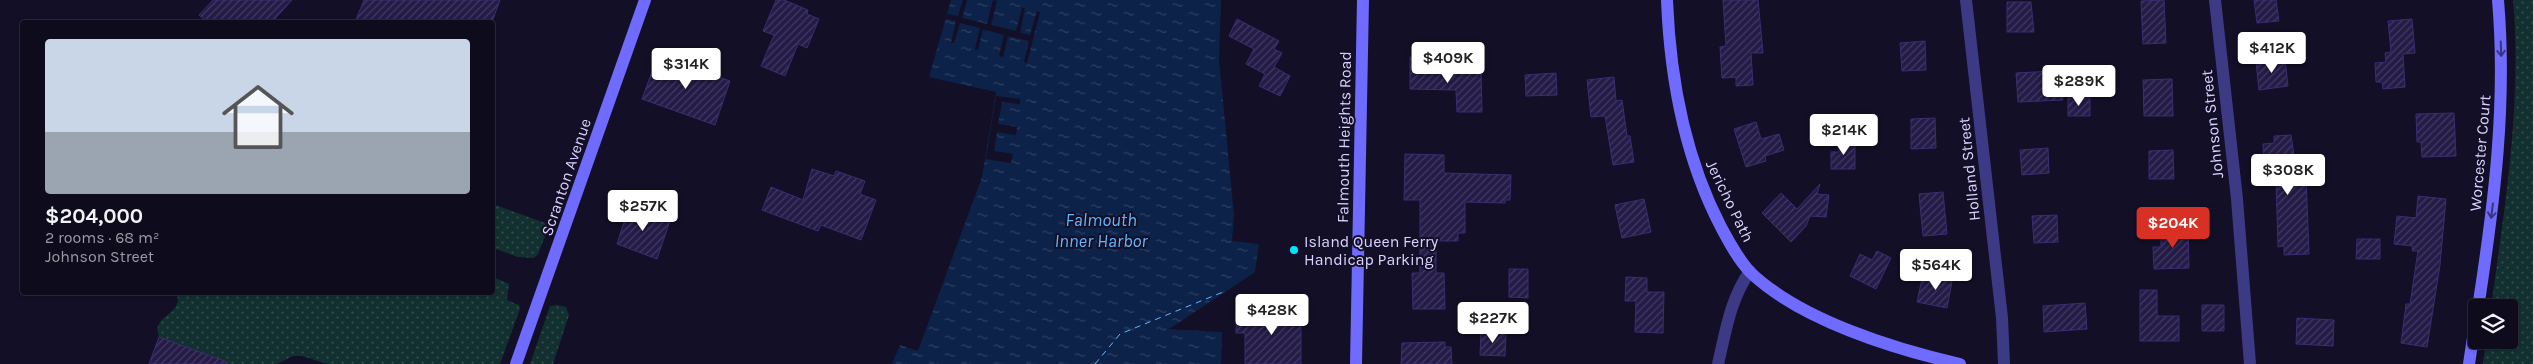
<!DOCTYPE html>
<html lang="en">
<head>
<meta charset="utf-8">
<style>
  body { margin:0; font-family:Karla,sans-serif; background:#1c1929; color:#f1f3f6; height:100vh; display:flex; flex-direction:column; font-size:19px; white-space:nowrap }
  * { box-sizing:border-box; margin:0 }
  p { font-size:16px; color:#9b9ba3 }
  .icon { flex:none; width:28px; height:28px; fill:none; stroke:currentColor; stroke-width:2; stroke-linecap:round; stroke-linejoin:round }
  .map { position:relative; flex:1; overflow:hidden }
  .details { position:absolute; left:20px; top:20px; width:475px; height:275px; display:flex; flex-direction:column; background:#0e0b1c; border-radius:5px; box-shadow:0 1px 4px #0004,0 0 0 1px #2e2b3b }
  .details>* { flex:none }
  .controls { position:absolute; left:2468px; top:299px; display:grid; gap:10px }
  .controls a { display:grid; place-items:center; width:50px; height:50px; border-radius:5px; background:#0e0b1c; box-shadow:0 1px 4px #0004,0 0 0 1px #2e2b3b; font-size:25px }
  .price { position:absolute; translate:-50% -42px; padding:0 11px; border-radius:5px; background:#fff; color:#222; font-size:16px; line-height:32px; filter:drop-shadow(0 1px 2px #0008) }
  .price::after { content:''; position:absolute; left:50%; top:30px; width:15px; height:11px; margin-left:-8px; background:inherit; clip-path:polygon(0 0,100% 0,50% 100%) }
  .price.on { background:#d93025; color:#fff }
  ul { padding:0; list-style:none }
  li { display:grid; align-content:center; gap:10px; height:265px; padding:0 25px }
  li+li { border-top:1px solid #2e2b3b }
  li span { display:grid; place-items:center; height:155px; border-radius:5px; color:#555 }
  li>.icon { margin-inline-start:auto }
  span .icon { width:90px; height:90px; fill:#fffc; stroke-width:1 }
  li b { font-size:21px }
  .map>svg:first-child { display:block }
  .grass { fill:url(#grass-dots) }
  .water { fill:url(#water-ripples) }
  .pier { fill:#130f26 }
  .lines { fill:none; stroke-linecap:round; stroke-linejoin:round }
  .ferry { stroke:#62b6ff; stroke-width:1; stroke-dasharray:6 5; stroke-linecap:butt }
  .building { fill:url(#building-hatch); stroke:#3b2d73 }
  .street { stroke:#3d3a85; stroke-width:12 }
  .secondary { stroke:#6f6bff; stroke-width:12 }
  .oneway { stroke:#38347d }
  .poi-dot { fill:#00e5ff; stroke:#130f26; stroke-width:2 }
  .labels { text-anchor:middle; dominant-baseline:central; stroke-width:4; stroke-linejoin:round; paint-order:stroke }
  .street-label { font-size:16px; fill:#d9d4ff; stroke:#130f26 }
  .poi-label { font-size:16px; fill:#d9d4ff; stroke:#130f26; text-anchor:start }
  .water-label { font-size:18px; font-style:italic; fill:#62b6ff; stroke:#130f26 }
</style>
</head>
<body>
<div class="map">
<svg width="2533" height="364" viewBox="0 0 2533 364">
  <defs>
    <pattern id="grass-dots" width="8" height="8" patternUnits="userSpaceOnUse" patternTransform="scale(1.25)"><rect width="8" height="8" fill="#12302f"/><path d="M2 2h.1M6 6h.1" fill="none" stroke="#344d4e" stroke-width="1.8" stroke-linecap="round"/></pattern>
    <pattern id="water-ripples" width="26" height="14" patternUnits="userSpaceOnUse" patternTransform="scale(1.25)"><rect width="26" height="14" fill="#0c2248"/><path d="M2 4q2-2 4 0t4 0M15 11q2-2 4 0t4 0" fill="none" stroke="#2f4163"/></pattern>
    <pattern id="building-hatch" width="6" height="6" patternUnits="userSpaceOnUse" patternTransform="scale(1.25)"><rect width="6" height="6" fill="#241b47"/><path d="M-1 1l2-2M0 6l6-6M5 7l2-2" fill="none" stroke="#433b63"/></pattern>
  </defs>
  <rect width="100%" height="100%" fill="#130f26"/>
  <path class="grass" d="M 2513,0 L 2533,0 L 2533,364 L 2483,364 L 2486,340 L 2509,340 L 2509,308 L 2491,307 C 2505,206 2522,103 2513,0 Z
    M 493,204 L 545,223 L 548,229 L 538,254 L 534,258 L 518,257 L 493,248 Z
    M 493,277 L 509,284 L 507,300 L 519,305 L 520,309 L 500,364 L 328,364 L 302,356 L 293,356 L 277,364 L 216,364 L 218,358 L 159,337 C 154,322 163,320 172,311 C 175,309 177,304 178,301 L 177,293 L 492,292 Z
    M 557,305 L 566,307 L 569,315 L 553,364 L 530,364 L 550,306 Z"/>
  <path class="water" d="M 951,0 L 1221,0 L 1219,60 L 1234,215 L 1232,241 L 1259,244 L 1253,286 L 1228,306 L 1223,313 L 1221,364 L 892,364 L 900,345 L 918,351 L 982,177 L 996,92 L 929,77 Z"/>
  <path class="pier" d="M 963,0 L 967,0 L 962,18 L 987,24 L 993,0 L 997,1 L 991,25 L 1016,31 L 1022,8 L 1025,8 L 1020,33 L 1030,35 L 1037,11 L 1040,12 L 1027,63 L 1024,62 L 1029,41 L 1008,36 L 1003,57 L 999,56 L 1004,35 L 983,29 L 978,50 L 975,49 L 980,28 L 960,23 L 954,43 L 951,43 L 956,21 L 946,19 L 947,14 L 958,16 Z
    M 996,96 L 1020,99 L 1020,104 L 1002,102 L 998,124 L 1017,127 L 1016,135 L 997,132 L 994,151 L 1013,154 L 1011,163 L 986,159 Z
    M 1257,271 L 1253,286 L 1228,306 L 1223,313 L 1224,332 L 1169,329 Z"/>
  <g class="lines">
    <path class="ferry" d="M 1095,364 L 1120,334 L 1223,292"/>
  </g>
  <path class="building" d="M 213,0 L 292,0 L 272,22 L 207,22 L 199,15 Z
    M 364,0 L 500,0 L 492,22 L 355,22 Z
    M 776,0 L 784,0 L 808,10 L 807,14 L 819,19 L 807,48 L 798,44 L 785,76 L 761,66 L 774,35 L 763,31 Z
    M 1723,0 L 1758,0 L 1763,53 L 1751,53 L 1753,85 L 1736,86 L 1736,77 L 1722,78 L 1720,47 L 1726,46 Z
    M 2164,0 L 2166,43 L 2143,44 L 2141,1 Z
    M 2254,0 L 2276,0 L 2279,21 L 2257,23 Z
    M 2007,2 L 2031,2 L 2034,32 L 2007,32 Z
    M 1237,19 L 1279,41 L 1274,49 L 1282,53 L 1274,67 L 1290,76 L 1280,96 L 1259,86 L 1265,74 L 1246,64 L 1254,49 L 1229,36 Z
    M 2412,19 L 2415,53 L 2403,54 L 2405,87 L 2383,89 L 2382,82 L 2376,82 L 2375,63 L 2386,62 L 2385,53 L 2391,52 L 2388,21 Z
    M 1925,41 L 1926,70 L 1902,71 L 1900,43 Z
    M 658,55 L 730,81 L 715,125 L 642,99 Z
    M 1410,57 L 1433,57 L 1433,72 L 1481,73 L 1482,112 L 1457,112 L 1456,90 L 1410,89 Z
    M 2285,59 L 2288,86 L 2259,90 L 2256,62 Z
    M 2053,71 L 2054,80 L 2061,79 L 2063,100 L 2018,102 L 2016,73 Z
    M 1556,73 L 1557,95 L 1526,96 L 1525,75 Z
    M 1614,77 L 1616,101 L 1622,100 L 1627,136 L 1630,136 L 1634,162 L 1613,165 L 1605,116 L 1591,117 L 1587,80 Z
    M 2172,79 L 2173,116 L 2144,116 L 2143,80 Z
    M 2068,98 L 2090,98 L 2090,116 L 2068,116 Z
    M 2454,113 L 2456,156 L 2422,157 L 2421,142 L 2417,142 L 2416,114 Z
    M 1935,118 L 1936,148 L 1911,149 L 1911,119 Z
    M 1756,122 L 1761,139 L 1779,134 L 1784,150 L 1765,156 L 1766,161 L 1746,167 L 1734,129 Z
    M 2291,135 L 2297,177 L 2306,176 L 2309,254 L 2284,255 L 2284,246 L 2278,247 L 2276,181 L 2271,181 L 2271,169 L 2264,169 L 2263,144 L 2274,143 L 2274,136 Z
    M 1839,141 L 1855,141 L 1855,169 L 1831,169 L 1831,152 L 1839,152 Z
    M 2048,148 L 2049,173 L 2022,175 L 2020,150 Z
    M 2173,150 L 2174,179 L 2149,179 L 2149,151 Z
    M 1405,154 L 1444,155 L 1444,173 L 1511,175 L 1510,200 L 1505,200 L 1505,203 L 1465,202 L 1465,233 L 1458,233 L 1458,241 L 1436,241 L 1436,273 L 1444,273 L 1445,309 L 1413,309 L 1412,273 L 1420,273 L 1420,200 L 1404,200 Z
    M 812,169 L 834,176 L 836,171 L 865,181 L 860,194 L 876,200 L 861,240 L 821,225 L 818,231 L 762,210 L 771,187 L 803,200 Z
    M 1820,184 L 1817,194 L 1829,195 L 1826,217 L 1810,216 L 1806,226 L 1791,242 L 1762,213 L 1781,193 L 1797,209 Z
    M 1943,192 L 1947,234 L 1923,236 L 1919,194 Z
    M 2418,196 L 2446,199 L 2440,265 L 2427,347 L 2401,343 L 2406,304 L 2410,304 L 2418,251 L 2412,251 L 2413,246 L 2394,244 L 2397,216 L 2416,218 Z
    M 1644,199 L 1651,232 L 1622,238 L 1615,205 Z
    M 629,206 L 670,221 L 657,259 L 617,244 Z
    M 2057,215 L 2058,242 L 2034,243 L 2032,216 Z
    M 2188,227 L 2189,268 L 2154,269 L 2153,247 L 2161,247 L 2161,228 Z
    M 2357,239 L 2380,239 L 2380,259 L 2356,259 Z
    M 1877,251 L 1891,258 L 1876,289 L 1850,276 L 1860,254 L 1872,260 Z
    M 1509,269 L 1528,269 L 1528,298 L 1509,297 Z
    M 1938,273 L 1953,276 L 1947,308 L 1917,302 L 1922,279 L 1936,282 Z
    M 1626,277 L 1647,278 L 1647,292 L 1664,292 L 1663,333 L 1635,332 L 1636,301 L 1625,301 Z
    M 2140,290 L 2157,290 L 2157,316 L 2179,316 L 2179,341 L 2140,341 Z
    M 2085,303 L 2087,329 L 2044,332 L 2043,306 Z
    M 2202,305 L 2224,305 L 2224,331 L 2202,331 Z
    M 1271,308 L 1301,308 L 1301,364 L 1245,364 L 1245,333 L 1236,333 L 1236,313 L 1271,314 Z
    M 2297,318 L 2334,320 L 2333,346 L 2296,344 Z
    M 1481,332 L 1506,333 L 1505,356 L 1480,355 Z
    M 159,337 L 227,362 L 227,364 L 149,364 Z
    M 1445,342 L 1445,347 L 1451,347 L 1452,364 L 1401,364 L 1402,343 Z"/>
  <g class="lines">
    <path class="street" d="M 1966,0 L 2002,318 L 2004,364
      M 2215,0 L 2237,199 L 2250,364
      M 1718,364 C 1726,330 1730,300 1750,271"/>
    <path class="secondary" d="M 1667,0 C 1670,78 1685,158 1721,227 C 1729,242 1738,259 1750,272 C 1800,320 1894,349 1960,364
      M 2478,308 C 2494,205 2507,104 2498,0
      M 516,364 L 645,0
      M 1356,364 L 1363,0
      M 2469,364 L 2476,318"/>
  </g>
  <defs><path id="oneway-shaft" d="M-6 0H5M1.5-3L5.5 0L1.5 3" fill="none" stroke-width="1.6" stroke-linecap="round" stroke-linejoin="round" transform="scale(1.25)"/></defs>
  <g class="oneway">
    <use href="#oneway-shaft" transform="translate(2501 49) rotate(88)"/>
    <use href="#oneway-shaft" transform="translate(2492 211) rotate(97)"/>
  </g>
  <circle class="poi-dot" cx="1294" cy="250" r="5"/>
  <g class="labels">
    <g class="street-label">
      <text transform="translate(2212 124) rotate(-96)">Johnson Street</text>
      <text transform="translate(1344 137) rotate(-89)">Falmouth Heights Road</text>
      <text transform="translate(2480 153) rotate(-85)">Worcester Court</text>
      <text transform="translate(1969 169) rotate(-96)">Holland Street</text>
      <text transform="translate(566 177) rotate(-71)">Scranton Avenue</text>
      <text transform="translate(1730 201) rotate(64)">Jericho Path</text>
    </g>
    <g class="poi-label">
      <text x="1304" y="241">Island Queen Ferry<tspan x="1304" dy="18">Handicap Parking</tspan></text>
    </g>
    <g class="water-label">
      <text x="1101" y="220">Falmouth<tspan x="1101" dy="21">Inner Harbor</tspan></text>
    </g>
  </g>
</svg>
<div class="controls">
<a><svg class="icon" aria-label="layers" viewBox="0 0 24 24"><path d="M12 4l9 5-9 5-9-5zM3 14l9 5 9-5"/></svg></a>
</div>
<b class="price" style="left:2272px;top:74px">$412K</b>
<b class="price" style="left:1448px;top:84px">$409K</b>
<b class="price" style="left:686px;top:90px">$314K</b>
<b class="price" style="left:2079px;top:107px">$289K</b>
<b class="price" style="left:1844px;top:156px">$214K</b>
<b class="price" style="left:2288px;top:196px">$308K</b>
<b class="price" style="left:643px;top:232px">$257K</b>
<b class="price on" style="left:2173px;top:249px">$204K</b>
<b class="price" style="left:1936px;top:291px">$564K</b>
<b class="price" style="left:1272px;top:336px">$428K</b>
<b class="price" style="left:1493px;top:344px">$227K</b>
<section class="details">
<ul>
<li><span style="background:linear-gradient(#c9d6e8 60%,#9aa5b1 0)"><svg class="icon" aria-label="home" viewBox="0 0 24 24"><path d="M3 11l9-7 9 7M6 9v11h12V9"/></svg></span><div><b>$204,000</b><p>2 rooms · 68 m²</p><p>Johnson Street</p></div></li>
</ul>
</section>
</div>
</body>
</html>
